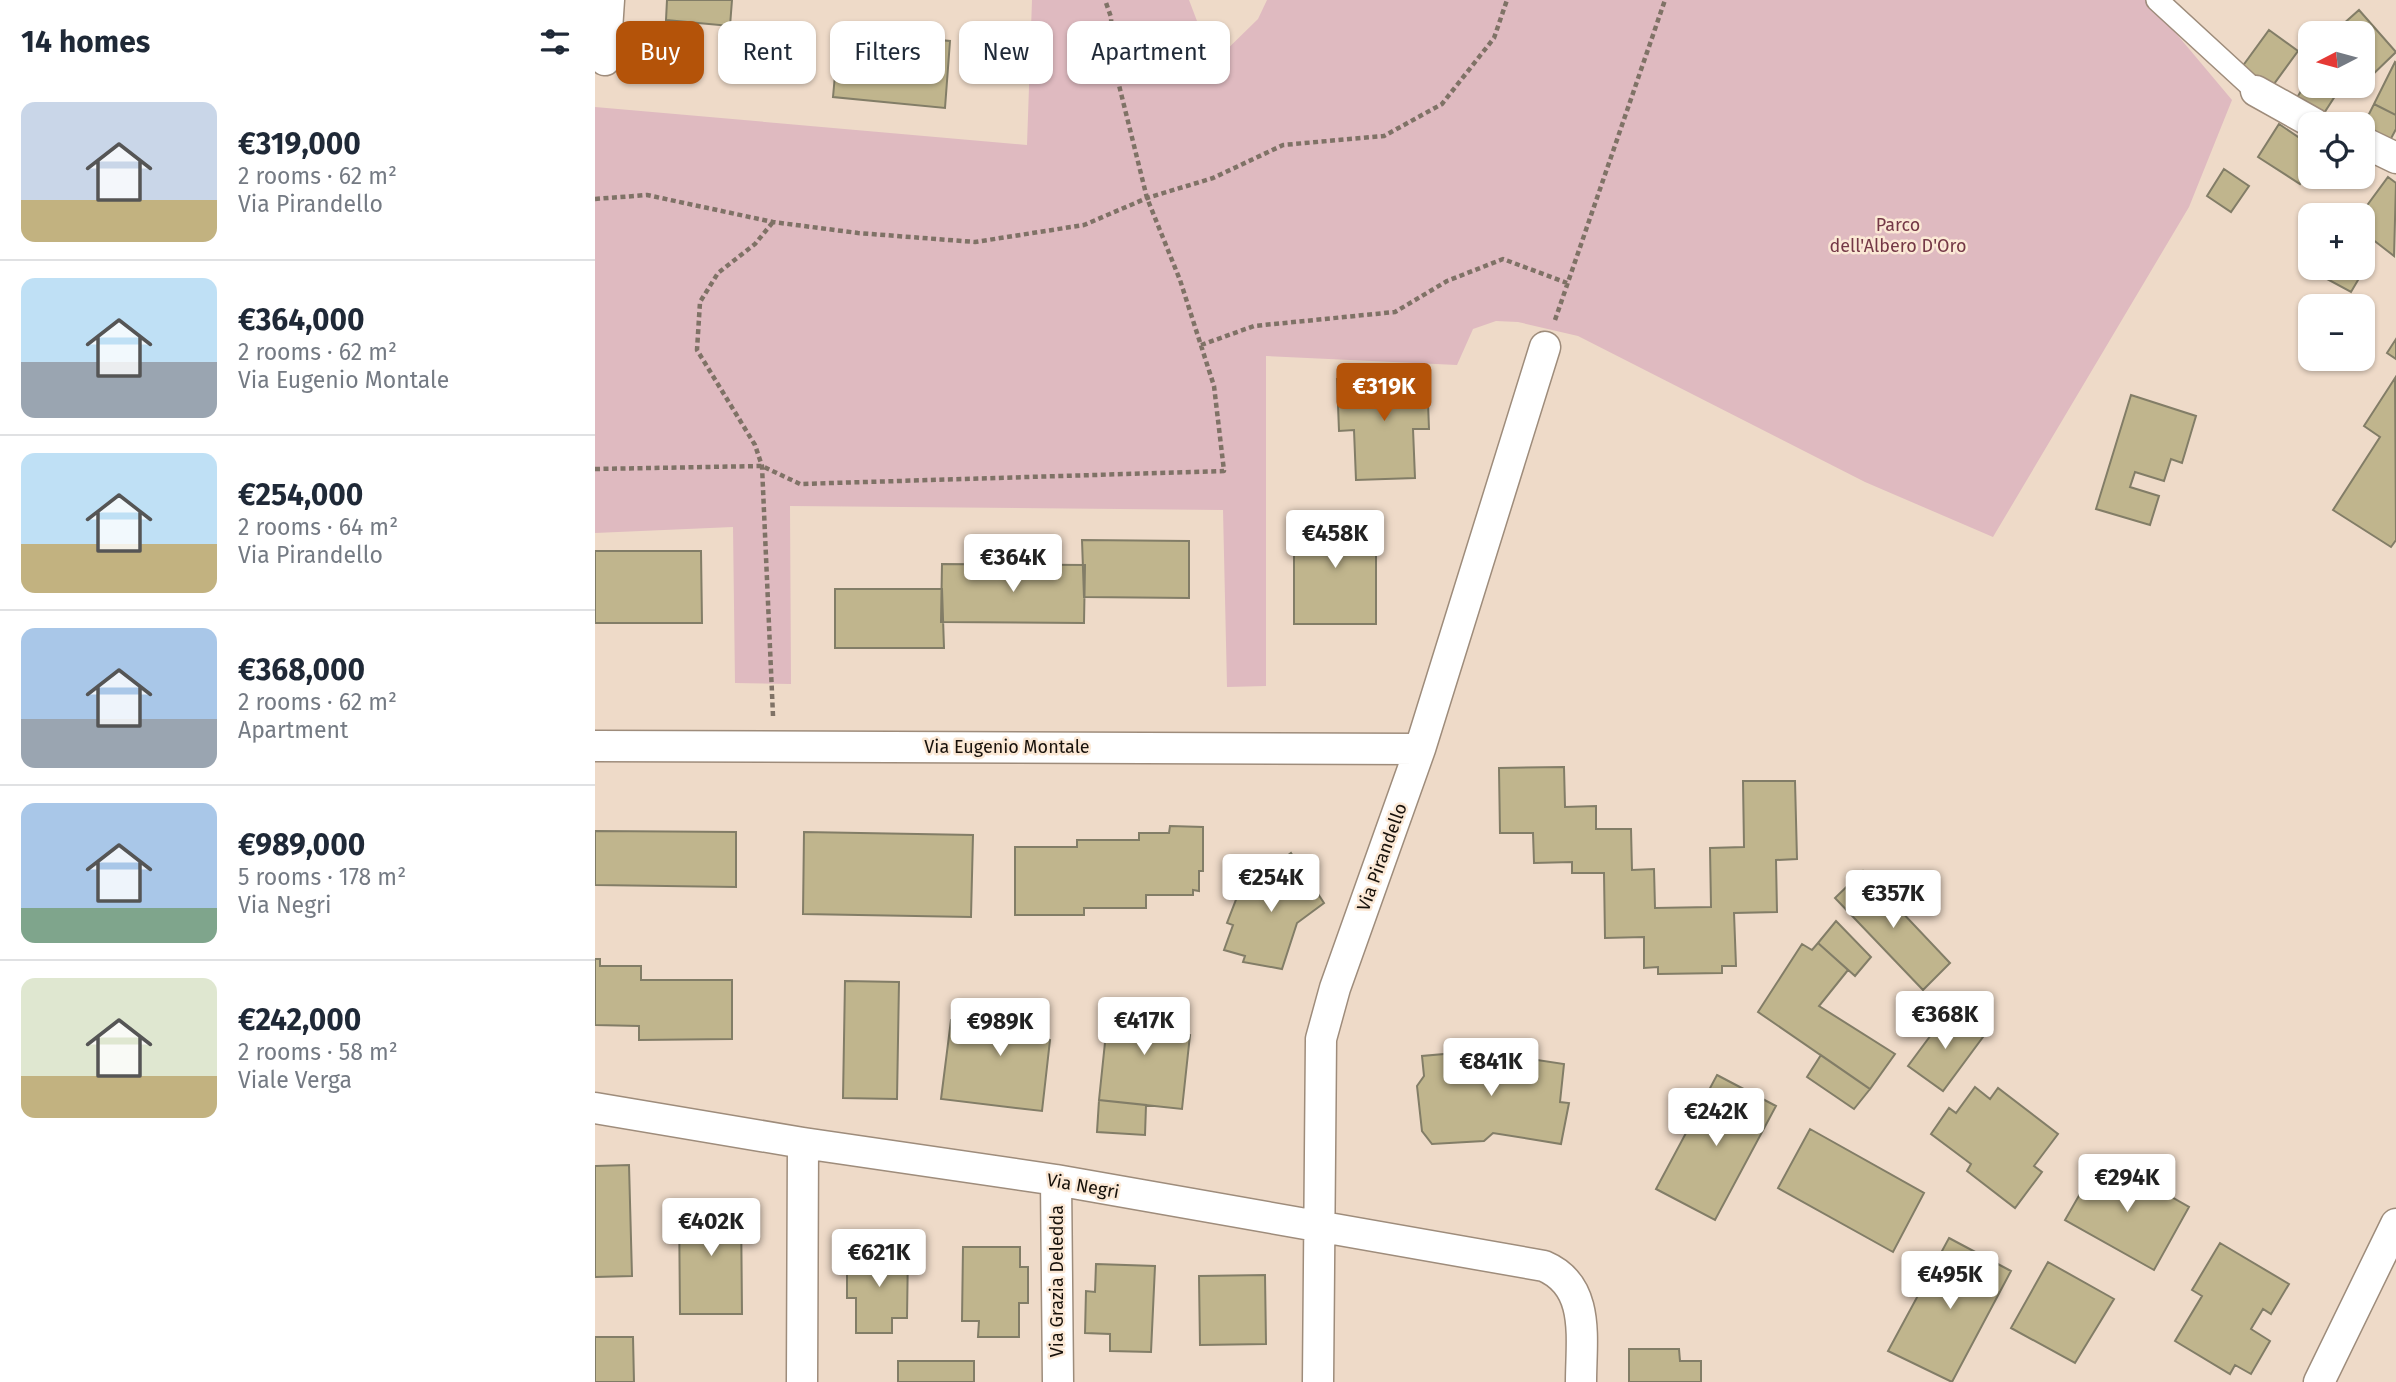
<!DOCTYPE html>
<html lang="en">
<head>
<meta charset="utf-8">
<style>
  body { margin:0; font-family:"Fira Sans",sans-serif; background:#f6f6f7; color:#1f2937; height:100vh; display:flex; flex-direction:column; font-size:26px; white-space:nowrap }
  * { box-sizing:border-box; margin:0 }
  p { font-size:23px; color:#747a83 }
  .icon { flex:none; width:38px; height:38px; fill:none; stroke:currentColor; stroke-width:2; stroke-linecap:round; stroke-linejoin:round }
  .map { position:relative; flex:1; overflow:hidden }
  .side { display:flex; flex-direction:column; background:#fff; width:595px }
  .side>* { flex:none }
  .guide { position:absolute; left:21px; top:21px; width:665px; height:63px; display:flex; gap:14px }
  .needle { width:46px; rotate:264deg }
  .controls { position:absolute; left:1703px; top:21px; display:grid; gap:14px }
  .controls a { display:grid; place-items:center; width:77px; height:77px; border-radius:14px; background:#fff; box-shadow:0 2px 5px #0004; font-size:35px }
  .price { position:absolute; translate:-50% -60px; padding:0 16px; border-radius:7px; background:#fff; color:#222; font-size:23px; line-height:46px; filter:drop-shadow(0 2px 4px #0008) }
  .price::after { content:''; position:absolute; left:50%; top:42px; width:21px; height:16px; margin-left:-10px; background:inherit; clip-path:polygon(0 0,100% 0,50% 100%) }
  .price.current { background:#b45309; color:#fff }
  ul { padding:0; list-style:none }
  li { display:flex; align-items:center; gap:21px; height:175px; padding:0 21px }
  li+li { border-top:2px solid #e0e1e3 }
  li span { display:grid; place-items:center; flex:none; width:196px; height:140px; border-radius:14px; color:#555 }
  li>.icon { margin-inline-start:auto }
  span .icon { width:84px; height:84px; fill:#fffc; stroke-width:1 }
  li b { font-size:30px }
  h2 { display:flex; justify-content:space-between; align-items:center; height:84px; padding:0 21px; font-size:30px }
  .pill { padding:0 24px; border-radius:14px; background:#fff; box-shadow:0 2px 5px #0004; font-size:24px; line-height:63px }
  .pill.current { background:#b45309; color:#fff }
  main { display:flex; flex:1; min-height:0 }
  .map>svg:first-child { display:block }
  .green { fill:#dfbac0 }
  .building { fill:#c0b58d; stroke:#827d67; stroke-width:2 }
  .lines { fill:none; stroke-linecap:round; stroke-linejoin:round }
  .pedestrian-casing { stroke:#9e8c7b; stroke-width:24 }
  .minor-casing { stroke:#9e8c7b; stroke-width:33 }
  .path { stroke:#7f7266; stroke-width:4.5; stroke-dasharray:5 3.5; stroke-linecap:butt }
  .pedestrian { stroke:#fff; stroke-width:21 }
  .minor { stroke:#fff; stroke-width:30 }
  .labels { text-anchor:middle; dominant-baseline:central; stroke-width:5; stroke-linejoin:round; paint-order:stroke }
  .park-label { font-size:18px; fill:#743846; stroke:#fbe8d5 }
  .street-label { font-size:18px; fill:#17110b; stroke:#fbe8d5 }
</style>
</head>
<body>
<main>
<section class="side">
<h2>14 homes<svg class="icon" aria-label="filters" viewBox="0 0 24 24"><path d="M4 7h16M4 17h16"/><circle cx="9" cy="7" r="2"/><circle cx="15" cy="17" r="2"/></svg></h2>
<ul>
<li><span style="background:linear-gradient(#c9d6e8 70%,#c2b280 0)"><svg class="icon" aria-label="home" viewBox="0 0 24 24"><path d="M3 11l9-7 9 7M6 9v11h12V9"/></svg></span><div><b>€319,000</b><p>2 rooms · 62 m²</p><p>Via Pirandello</p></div></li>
<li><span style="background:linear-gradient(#bfe0f5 60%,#9aa5b1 0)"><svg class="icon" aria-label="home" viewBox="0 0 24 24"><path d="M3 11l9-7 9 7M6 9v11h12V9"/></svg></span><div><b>€364,000</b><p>2 rooms · 62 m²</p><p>Via Eugenio Montale</p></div></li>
<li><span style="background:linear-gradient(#bfe0f5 65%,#c2b280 0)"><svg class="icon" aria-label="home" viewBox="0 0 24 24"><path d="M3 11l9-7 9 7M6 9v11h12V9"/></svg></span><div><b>€254,000</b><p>2 rooms · 64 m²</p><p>Via Pirandello</p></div></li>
<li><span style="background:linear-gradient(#a9c7e8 65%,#9aa5b1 0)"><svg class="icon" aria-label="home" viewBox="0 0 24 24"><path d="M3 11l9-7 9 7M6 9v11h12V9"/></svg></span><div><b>€368,000</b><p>2 rooms · 62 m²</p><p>Apartment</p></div></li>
<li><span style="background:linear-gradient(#a9c7e8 75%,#7fa58c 0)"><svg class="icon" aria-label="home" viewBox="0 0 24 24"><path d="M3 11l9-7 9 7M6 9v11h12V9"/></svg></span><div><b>€989,000</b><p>5 rooms · 178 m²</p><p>Via Negri</p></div></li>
<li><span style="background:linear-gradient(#dfe7d0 70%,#c2b280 0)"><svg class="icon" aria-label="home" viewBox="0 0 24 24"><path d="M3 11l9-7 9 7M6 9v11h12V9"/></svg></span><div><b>€242,000</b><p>2 rooms · 58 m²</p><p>Viale Verga</p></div></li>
</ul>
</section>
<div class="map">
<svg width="1801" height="1382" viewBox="0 0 1801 1382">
  <rect width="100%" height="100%" fill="#eedac8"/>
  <path class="green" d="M 437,0 L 594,0 L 618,63 L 663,19 L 672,0 L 1553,0 L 1637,100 L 1594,207 L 1398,537 L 1270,482 L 983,336 L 923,322 L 901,321 L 878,329 L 862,365 L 671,356 L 671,686 L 632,687 L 628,510 L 195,506 L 196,684 L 140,683 L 138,527 L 0,533 L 0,107 L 432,145 Z"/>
  <path class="building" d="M 72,0 L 137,0 L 135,26 L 71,20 Z
    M 1764,10 L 1801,52 L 1768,84 L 1768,33 L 1738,33 Z
    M 1674,30 L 1703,51 L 1676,88 L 1647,67 Z
    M 244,31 L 355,41 L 350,108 L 238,97 Z
    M 1800,62 L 1801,63 L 1801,115 L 1779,104 Z
    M 1715,77 L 1715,86 L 1730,86 L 1742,93 L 1722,124 L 1696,107 Z
    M 1779,104 L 1801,115 L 1801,129 L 1792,146 L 1768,134 L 1768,126 Z
    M 1684,124 L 1715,145 L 1715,168 L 1705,184 L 1663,157 Z
    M 1629,169 L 1654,186 L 1636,212 L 1612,196 Z
    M 1793,177 L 1801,183 L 1799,256 L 1768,232 L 1765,215 Z
    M 1768,260 L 1773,263 L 1756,292 L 1721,273 L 1724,268 L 1768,268 Z
    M 1801,339 L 1801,359 L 1792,353 Z
    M 832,376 L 834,429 L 818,429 L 820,478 L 761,480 L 759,430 L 744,431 L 742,379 Z
    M 1800,378 L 1801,540 L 1796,547 L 1738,510 L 1785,437 L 1769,426 Z
    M 1536,395 L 1601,416 L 1587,463 L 1576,459 L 1569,481 L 1540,472 L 1535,487 L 1564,496 L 1555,525 L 1501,509 Z
    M 699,515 L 781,516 L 781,624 L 699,624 Z
    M 487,540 L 594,541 L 594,598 L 489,597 Z
    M 0,551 L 106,551 L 107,623 L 0,623 Z
    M 347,564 L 490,565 L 489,623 L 346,622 Z
    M 240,589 L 347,589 L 349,648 L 240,648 Z
    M 969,767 L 970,807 L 1001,806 L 1001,829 L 1036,829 L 1037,870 L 1059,869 L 1060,908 L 1116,907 L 1115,848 L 1149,847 L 1148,781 L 1200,781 L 1202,859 L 1181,860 L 1182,912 L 1139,913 L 1141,966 L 1127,966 L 1127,973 L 1063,974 L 1063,967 L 1049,968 L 1049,937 L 1010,938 L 1009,873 L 977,873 L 977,862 L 939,863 L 938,833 L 905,833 L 904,768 Z
    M 575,826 L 608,827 L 608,871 L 604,871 L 604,891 L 598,890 L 598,895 L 551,895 L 551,908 L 489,908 L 489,915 L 420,915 L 420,847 L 482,847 L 482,840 L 544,840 L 544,833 L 574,833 Z
    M 0,831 L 141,832 L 141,887 L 0,885 Z
    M 209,832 L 378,835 L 376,917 L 208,914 Z
    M 696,853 L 729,903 L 702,923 L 687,969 L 648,962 L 650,956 L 629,950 L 638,925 L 632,923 L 644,892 Z
    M 1268,871 L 1355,963 L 1328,990 L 1240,898 Z
    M 1241,921 L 1276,957 L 1260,976 L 1223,943 Z
    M 1223,943 L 1253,970 L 1224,1006 L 1300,1054 L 1275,1089 L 1163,1012 L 1207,944 L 1217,950 Z
    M 0,959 L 5,959 L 5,966 L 46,966 L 46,980 L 137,980 L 137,1039 L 44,1040 L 44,1026 L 0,1025 Z
    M 250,981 L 304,982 L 302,1099 L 248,1098 Z
    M 401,999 L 453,1005 L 449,1039 L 455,1040 L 447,1111 L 346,1099 L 356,1020 L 398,1025 Z
    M 549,1002 L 583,1006 L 580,1033 L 595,1035 L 587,1109 L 504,1100 L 514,1004 L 548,1008 Z
    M 1353,1012 L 1388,1037 L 1348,1091 L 1313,1066 Z
    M 883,1051 L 969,1064 L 965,1102 L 974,1103 L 966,1144 L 898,1133 L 889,1141 L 837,1144 L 827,1131 L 822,1086 L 829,1076 L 827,1056 Z
    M 1226,1055 L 1275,1089 L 1259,1109 L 1212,1077 Z
    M 1122,1075 L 1181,1106 L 1120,1220 L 1061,1189 Z
    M 1380,1087 L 1395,1099 L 1403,1088 L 1463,1134 L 1439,1166 L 1447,1172 L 1420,1208 L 1372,1171 L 1376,1164 L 1336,1134 L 1354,1108 L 1361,1113 Z
    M 504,1100 L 551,1105 L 550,1135 L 502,1132 Z
    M 1215,1129 L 1329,1193 L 1298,1252 L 1183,1188 Z
    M 1506,1157 L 1594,1207 L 1559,1270 L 1470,1220 Z
    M 34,1165 L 37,1276 L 0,1277 L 0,1166 Z
    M 84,1203 L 146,1203 L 147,1314 L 85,1314 Z
    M 1354,1238 L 1416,1271 L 1357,1382 L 1293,1351 Z
    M 1625,1243 L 1694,1284 L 1676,1314 L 1668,1309 L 1656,1329 L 1675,1341 L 1656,1374 L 1640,1365 L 1635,1374 L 1580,1341 L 1607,1296 L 1597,1290 Z
    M 368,1247 L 425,1247 L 425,1267 L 433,1267 L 433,1303 L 424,1303 L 424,1337 L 383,1337 L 384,1321 L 367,1321 Z
    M 262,1249 L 313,1249 L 312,1318 L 297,1318 L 297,1333 L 261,1333 L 261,1298 L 252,1298 L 252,1268 L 262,1268 Z
    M 1453,1262 L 1519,1299 L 1480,1363 L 1416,1328 Z
    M 501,1264 L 560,1266 L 556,1352 L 515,1351 L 515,1334 L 490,1333 L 491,1291 L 500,1292 Z
    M 670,1275 L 671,1344 L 605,1345 L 604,1276 Z
    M 0,1337 L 38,1337 L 39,1382 L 0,1382 Z
    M 1034,1349 L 1084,1349 L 1085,1361 L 1106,1361 L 1106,1382 L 1034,1382 Z
    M 303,1361 L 379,1361 L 379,1382 L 303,1382 Z"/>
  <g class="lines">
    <g class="pedestrian-casing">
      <path id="pedestrian" d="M 1562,0 L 1661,91"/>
    </g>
    <g class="minor-casing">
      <path id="minor" d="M 10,60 L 14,0
        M 1661,91 L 1720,124
        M 1768,142 L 1801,158
        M 0,746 L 825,749
        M 0,1108 L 208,1143 L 461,1180 L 949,1266 C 996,1286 986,1339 986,1382
        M 461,1180 L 463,1382
        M 207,1382 L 208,1143
        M 723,1382 L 726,1039 L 740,988 L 825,749 L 950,347
        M 1724,1382 L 1801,1224"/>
    </g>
    <path class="path" d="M 0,199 L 52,195 L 178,222 L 263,233 L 380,242 L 489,225 L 552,198 L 618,178 L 688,145 L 789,136 L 847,104 L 899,38 L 912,0
      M 960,320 L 1070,0
      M 606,345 L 659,326 L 800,312 L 852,281 L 908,259 L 972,283
      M 0,469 L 167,466 L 205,484 L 629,471 L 619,386 L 585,280 L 552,198 L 518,61 L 516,17 L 510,0
      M 178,716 L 167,466 L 160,445 L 102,350 L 105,302 L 123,273 L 160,244 L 178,222"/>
    <use href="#pedestrian" class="pedestrian"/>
    <use href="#minor" class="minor"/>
  </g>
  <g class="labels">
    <g class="park-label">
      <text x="1303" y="225">Parco<tspan x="1303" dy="21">dell'Albero D'Oro</tspan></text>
    </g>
    <g class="street-label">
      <text x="412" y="747">Via Eugenio Montale</text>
      <text transform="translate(787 857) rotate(-70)">Via Pirandello</text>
      <text transform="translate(488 1186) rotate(10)">Via Negri</text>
      <text transform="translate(462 1281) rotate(-90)">Via Grazia Deledda</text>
    </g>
  </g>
</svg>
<div class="controls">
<a><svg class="needle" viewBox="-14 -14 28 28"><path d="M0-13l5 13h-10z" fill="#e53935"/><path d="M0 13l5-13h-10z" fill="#747a83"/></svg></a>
<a><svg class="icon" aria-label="locate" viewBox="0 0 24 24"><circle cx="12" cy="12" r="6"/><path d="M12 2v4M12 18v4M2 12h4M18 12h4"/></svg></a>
<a>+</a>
<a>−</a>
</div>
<b class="price current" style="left:789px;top:423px">€319K</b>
<b class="price" style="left:740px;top:570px">€458K</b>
<b class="price" style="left:418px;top:594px">€364K</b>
<b class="price" style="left:676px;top:914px">€254K</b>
<b class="price" style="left:1298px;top:930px">€357K</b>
<b class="price" style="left:1350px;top:1051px">€368K</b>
<b class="price" style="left:549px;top:1057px">€417K</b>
<b class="price" style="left:405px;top:1058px">€989K</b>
<b class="price" style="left:896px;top:1098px">€841K</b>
<b class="price" style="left:1121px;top:1148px">€242K</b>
<b class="price" style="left:1532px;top:1214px">€294K</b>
<b class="price" style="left:116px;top:1258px">€402K</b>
<b class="price" style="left:284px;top:1289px">€621K</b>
<b class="price" style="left:1355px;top:1311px">€495K</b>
<div class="guide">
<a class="pill current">Buy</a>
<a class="pill">Rent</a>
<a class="pill">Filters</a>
<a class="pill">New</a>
<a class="pill">Apartment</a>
</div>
</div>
</main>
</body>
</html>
